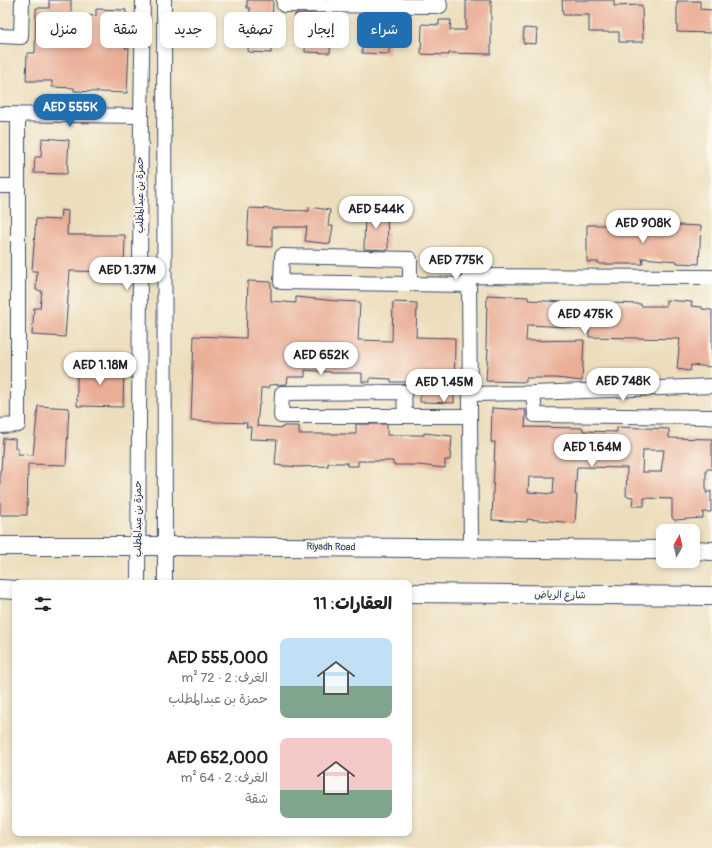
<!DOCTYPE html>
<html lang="ar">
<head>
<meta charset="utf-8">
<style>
  body { margin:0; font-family:Pangolin,"Playpen Sans Arabic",sans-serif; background:#f2f2f2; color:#222; direction:rtl; height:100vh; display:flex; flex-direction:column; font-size:15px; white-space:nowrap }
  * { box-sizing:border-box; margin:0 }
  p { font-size:13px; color:#767676 }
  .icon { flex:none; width:22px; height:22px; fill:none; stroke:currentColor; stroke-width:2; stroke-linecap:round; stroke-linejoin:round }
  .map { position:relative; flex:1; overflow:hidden; direction:ltr }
  .drawer { position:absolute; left:12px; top:580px; width:400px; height:256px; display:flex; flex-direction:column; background:#fff; border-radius:8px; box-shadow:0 2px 6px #0003; direction:rtl }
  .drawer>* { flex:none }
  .hud { position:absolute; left:12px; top:12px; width:400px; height:36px; direction:rtl; display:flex; gap:8px }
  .needle { width:26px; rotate:8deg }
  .controls { position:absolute; left:656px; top:524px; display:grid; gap:8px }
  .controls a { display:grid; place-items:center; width:44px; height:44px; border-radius:8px; background:#fff; box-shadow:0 2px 6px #0003; font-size:20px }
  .price { position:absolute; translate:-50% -34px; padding:0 9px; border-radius:14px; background:#fff; color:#222; font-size:13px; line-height:26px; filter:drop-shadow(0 1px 2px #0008) }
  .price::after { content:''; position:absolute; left:50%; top:24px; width:12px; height:9px; margin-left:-6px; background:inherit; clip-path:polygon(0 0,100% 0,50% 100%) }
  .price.current { background:#1f6fb2; color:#fff }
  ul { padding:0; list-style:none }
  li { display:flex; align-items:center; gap:12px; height:100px; padding:0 20px }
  li span { display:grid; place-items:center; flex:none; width:112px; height:80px; border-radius:8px; color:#555 }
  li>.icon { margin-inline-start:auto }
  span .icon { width:48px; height:48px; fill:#fffc; stroke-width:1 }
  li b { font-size:17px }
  h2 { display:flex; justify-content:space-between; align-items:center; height:48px; padding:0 20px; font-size:17px }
  .tag { padding:0 14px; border-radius:8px; background:#fff; box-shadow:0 2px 6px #0003; font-size:14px; line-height:36px }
  .tag.current { background:#1f6fb2; color:#fff }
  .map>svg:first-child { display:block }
  .building { fill:#eaae96; fill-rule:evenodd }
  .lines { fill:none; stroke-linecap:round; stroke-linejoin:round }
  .minor-casing { stroke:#3a496c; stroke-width:16 }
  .major-casing { stroke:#3a496c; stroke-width:20 }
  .minor { stroke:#fff; stroke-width:14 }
  .major { stroke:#fff; stroke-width:18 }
  .labels { text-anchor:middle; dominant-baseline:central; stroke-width:4; stroke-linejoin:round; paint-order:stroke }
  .street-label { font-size:10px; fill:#1b2f5e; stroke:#fbf7ec }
</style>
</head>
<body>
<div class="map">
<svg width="712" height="848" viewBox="0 0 712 848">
  <rect width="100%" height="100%" fill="#fbf7ec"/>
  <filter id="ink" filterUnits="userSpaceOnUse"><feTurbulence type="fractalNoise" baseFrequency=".025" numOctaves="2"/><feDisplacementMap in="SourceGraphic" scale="8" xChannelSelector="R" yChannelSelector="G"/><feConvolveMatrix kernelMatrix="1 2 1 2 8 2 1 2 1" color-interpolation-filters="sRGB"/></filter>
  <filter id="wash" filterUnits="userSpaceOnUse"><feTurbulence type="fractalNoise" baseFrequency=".012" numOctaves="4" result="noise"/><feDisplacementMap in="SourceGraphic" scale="16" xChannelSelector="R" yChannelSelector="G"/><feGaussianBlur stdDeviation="0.9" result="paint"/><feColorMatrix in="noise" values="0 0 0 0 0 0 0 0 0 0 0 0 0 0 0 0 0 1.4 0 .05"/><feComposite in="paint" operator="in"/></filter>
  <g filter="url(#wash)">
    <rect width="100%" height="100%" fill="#ecdebc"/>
    <g id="blocks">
      <path class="building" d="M 49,0 L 71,0 L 71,14 L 96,16 L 96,9 L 126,10 L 125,48 L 129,48 L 127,93 L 74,91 L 74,88 L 52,87 L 52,81 L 26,81 L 27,53 L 35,53 L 36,8 L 49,8 Z
        M 247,0 L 273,0 L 271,53 L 248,52 L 250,8 L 247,8 Z
        M 466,0 L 491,0 L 491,54 L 449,53 L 449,55 L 421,54 L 422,24 L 439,25 L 439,20 L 451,20 L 450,30 L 466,30 Z
        M 562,0 L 614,0 L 614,6 L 642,5 L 643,42 L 619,42 L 619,32 L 589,32 L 589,15 L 563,15 Z
        M 677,1 L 700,1 L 700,9 L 712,10 L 712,33 L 677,32 Z
        M 295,14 L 332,14 L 330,53 L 305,52 L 306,20 L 295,20 Z
        M 363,18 L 390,20 L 389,54 L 362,53 Z
        M 524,28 L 537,29 L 536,44 L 523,43 Z
        M 42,138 L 69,140 L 67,174 L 34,173 L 35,157 L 41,157 Z
        M 309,207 L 330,210 L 328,226 L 333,226 L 330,244 L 305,241 L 307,227 L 272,227 L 272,247 L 247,246 L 249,208 L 273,209 L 273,210 L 309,211 Z
        M 365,209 L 387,210 L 388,250 L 364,249 Z
        M 61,210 L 68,211 L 67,235 L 125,235 L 124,272 L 70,271 L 65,337 L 32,335 L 34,308 L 40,308 L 42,291 L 36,290 L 37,271 L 32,271 L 36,219 L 60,220 Z
        M 587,225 L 650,225 L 678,227 L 678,225 L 701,226 L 699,264 L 677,263 L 677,261 L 642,258 L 643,264 L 599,264 L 599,262 L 587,262 Z
        M 248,281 L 271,282 L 271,301 L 296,303 L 296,297 L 337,301 L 360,302 L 358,340 L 392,341 L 393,302 L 417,303 L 416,337 L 455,338 L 454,403 L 420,402 L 421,382 L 391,382 L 391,379 L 370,378 L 370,382 L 362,382 L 362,373 L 331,373 L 331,372 L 305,370 L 305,377 L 288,377 L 287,384 L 269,385 L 268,388 L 261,388 L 260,404 L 259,404 L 257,426 L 283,428 L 283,426 L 299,426 L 299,434 L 356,434 L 356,424 L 387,424 L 387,435 L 424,435 L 424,433 L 452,436 L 450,460 L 445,460 L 445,468 L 418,465 L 393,465 L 393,461 L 358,461 L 358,466 L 347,466 L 347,463 L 328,463 L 328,466 L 297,467 L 275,465 L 277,440 L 250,439 L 251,427 L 246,427 L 247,423 L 191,421 L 194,336 L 246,338 Z
        M 487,295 L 528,297 L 528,300 L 563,302 L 563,307 L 589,309 L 589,303 L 611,303 L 641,304 L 641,306 L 666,306 L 666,300 L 692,302 L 691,306 L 702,307 L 702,309 L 712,310 L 712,367 L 691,365 L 690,371 L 677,369 L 680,339 L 589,337 L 589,328 L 527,325 L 526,341 L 584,340 L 582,381 L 556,378 L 526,378 L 526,382 L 486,381 L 488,349 L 486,349 Z
        M 77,366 L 124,367 L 123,407 L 77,406 Z
        M 38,406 L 69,408 L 66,465 L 28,464 L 27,515 L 0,515 L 0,470 L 1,470 L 3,438 L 15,439 L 15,448 L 18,448 L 18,454 L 33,455 Z
        M 492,408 L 526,410 L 525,427 L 583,428 L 583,431 L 617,432 L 617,427 L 669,429 L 669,438 L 712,439 L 712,469 L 706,469 L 706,493 L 711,491 L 711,512 L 703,512 L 703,518 L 674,520 L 672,517 L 672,499 L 644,498 L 644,506 L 632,506 L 633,497 L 626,496 L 627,468 L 582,467 L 577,467 L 575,495 L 577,495 L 575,523 L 527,519 L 527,522 L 492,520 L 495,442 L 491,442 ZM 643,450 L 664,450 L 661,472 L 642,472 ZM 529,477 L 554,477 L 553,494 L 528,492 Z"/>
    </g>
  </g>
  <g filter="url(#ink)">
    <use href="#blocks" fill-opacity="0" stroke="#3a496c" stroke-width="1"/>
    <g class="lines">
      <g class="minor-casing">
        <path id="minor" d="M 164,0 L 165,583
          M 284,0 L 284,5 L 440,6 L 439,0
          M 0,36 L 21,37 L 22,0
          M 0,114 L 141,116
          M 0,186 L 18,186
          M 410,284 L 410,259 L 282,256 L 281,282 L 469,285
          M 533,393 L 535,415 L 712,417
          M 470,394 L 533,393 L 712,386
          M 405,416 L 404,392 L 282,393 L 281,416 L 470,416
          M 0,426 L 18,425 L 18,114
          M 471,549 L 469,276 L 712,277
          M 138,583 L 141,116 L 143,0"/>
      </g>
      <g class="major-casing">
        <path id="major" d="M 0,546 L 165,546 L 663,550
          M 693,550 L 712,551
          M 0,589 L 15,590
          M 409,593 L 712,596"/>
      </g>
      <use href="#minor" class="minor"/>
      <use href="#major" class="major"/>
    </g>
  </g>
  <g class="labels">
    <g class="street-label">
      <text transform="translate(140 195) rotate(-90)">حمزة بن عبدالمطلب</text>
      <text transform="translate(138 519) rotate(-90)">حمزة بن عبدالمطلب</text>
      <text transform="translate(331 547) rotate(1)">Riyadh Road</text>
      <text transform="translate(560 595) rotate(1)">شارع الرياض</text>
    </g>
  </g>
</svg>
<div class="controls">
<a><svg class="needle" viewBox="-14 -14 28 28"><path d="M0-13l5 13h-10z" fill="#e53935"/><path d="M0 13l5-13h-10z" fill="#767676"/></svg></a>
</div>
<b class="price current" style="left:70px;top:128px">AED 555K</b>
<b class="price" style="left:376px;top:230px">AED 544K</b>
<b class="price" style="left:643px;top:244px">AED 908K</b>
<b class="price" style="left:456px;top:281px">AED 775K</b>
<b class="price" style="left:127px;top:291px">AED 1.37M</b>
<b class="price" style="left:585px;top:335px">AED 475K</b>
<b class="price" style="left:321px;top:376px">AED 652K</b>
<b class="price" style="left:100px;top:386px">AED 1.18M</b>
<b class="price" style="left:623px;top:402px">AED 748K</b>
<b class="price" style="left:444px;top:403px">AED 1.45M</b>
<b class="price" style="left:592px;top:468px">AED 1.64M</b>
<div class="hud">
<a class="tag current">شراء</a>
<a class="tag">إيجار</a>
<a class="tag">تصفية</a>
<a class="tag">جديد</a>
<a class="tag">شقة</a>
<a class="tag">منزل</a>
</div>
<section class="drawer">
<h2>العقارات: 11<svg class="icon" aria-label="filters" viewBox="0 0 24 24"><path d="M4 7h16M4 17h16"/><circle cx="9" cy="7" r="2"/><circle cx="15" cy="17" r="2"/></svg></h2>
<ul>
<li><span style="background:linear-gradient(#bfe0f5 60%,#7fa58c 0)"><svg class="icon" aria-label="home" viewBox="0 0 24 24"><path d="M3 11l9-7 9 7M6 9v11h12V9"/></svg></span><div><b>AED 555,000</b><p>الغرف: 2 · 72 m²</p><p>حمزة بن عبدالمطلب</p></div></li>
<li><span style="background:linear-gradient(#f6c9c9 65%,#7fa58c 0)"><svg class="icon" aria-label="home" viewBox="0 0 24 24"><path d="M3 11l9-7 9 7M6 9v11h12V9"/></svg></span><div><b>AED 652,000</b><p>الغرف: 2 · 64 m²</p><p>شقة</p></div></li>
</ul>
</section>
</div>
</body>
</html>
